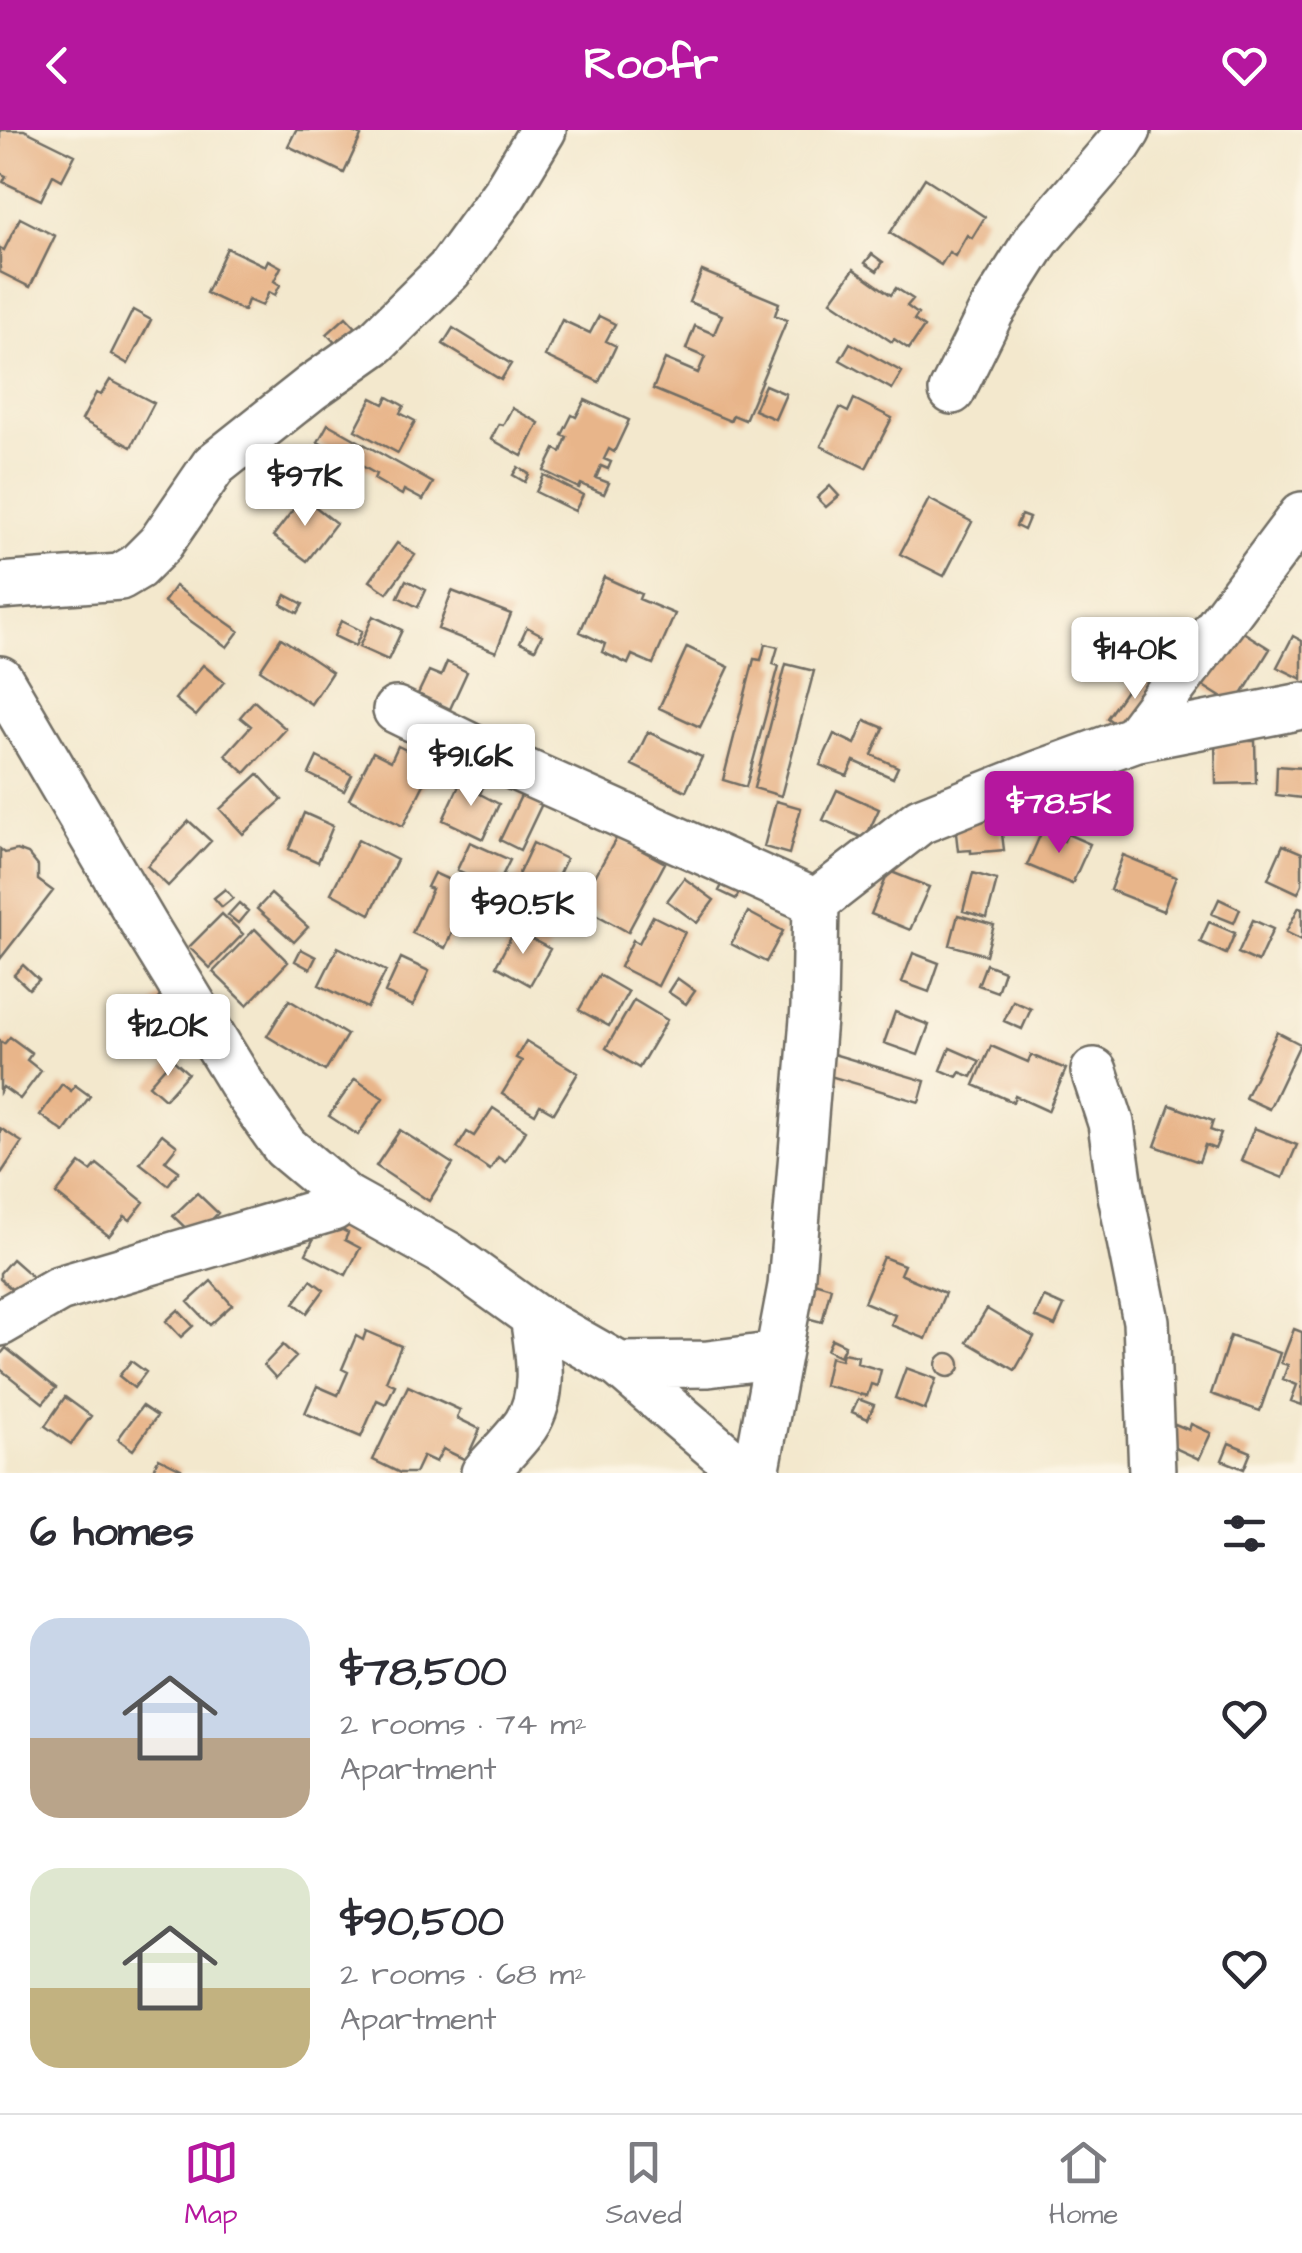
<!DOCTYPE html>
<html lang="en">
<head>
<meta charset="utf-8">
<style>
  body { margin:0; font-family:"Architects Daughter",sans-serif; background:#f7f7f7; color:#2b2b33; height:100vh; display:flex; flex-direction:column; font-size:38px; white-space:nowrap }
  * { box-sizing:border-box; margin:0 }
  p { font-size:32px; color:#7c7c81 }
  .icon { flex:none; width:55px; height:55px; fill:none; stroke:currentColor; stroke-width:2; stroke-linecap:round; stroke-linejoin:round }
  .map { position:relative; height:1343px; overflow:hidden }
  .panel { display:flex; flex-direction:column; background:#fff; flex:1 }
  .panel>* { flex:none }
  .price { position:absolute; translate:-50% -85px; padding:0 22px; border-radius:10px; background:#fff; color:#222; font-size:32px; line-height:65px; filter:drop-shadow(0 2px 5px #0008) }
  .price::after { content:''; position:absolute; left:50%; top:60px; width:30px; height:22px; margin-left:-15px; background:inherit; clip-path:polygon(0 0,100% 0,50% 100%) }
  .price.current { background:#b5179e; color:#fff }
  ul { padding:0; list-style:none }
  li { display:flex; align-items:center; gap:30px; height:250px; padding:0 30px }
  li span { display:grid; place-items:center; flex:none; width:280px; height:200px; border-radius:30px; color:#555 }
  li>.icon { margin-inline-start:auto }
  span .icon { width:120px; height:120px; fill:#fffc; stroke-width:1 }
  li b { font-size:42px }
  h2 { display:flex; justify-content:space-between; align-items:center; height:120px; padding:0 30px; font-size:42px }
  header { display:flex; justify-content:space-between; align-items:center; height:130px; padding:0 30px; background:#b5179e; color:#fff; font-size:45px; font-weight:800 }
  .tab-bar { display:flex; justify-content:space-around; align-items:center; height:140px; border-top:2px solid #e1e1e2; background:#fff; font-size:28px; color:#7c7c81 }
  .tab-bar a { display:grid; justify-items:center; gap:5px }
  .tab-bar .current { color:#b5179e }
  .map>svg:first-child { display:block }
  .building { fill:#e8b58a }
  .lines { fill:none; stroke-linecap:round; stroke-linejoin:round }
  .minor-casing { stroke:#716d64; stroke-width:50 }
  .minor { stroke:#fff; stroke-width:45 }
</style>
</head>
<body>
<header><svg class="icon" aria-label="back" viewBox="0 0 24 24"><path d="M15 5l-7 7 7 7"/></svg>Roofr<svg class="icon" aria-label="heart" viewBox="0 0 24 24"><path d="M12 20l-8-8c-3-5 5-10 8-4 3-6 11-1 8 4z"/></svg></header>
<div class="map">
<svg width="1302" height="1343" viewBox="0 0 1302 1343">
  <rect width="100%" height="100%" fill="#fcf5e5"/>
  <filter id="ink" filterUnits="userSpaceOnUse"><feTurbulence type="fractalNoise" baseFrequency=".01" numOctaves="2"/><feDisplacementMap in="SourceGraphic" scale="20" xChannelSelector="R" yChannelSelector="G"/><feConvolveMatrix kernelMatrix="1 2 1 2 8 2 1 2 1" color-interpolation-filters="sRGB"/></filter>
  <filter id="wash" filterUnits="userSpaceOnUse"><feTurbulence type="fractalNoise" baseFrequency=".0048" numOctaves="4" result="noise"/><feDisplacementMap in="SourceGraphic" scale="40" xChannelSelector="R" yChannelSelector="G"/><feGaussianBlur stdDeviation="2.25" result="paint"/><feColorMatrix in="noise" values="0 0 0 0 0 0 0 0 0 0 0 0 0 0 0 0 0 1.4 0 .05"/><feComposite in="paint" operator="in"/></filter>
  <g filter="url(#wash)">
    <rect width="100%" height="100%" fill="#f3e8cd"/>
    <g id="blocks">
      <path class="building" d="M 0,0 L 24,0 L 75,25 L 62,50 L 53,45 L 41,70 L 3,52 L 6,46 L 0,43 Z
        M 296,0 L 349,0 L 361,6 L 344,43 L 288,16 Z
        M 925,48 L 985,87 L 972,108 L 967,105 L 955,126 L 949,122 L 941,135 L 890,103 Z
        M 20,88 L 55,106 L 30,157 L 0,142 L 0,118 L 4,120 Z
        M 227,118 L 265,136 L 268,130 L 281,137 L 274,151 L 280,155 L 275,165 L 269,162 L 262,176 L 248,170 L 244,181 L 206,163 Z
        M 872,124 L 883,132 L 877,141 L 865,133 Z
        M 854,139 L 891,165 L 896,158 L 913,169 L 907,176 L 918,184 L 914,190 L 924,197 L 909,219 L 894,209 L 892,212 L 831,171 Z
        M 702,141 L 779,173 L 775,185 L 787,190 L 745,290 L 733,285 L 730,291 L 653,259 L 665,229 L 698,243 L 705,227 L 686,219 L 695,196 L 714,204 L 722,185 L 689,172 Z
        M 133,180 L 151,190 L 128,234 L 111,224 Z
        M 599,186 L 615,194 L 606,211 L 616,216 L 599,252 L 545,226 L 562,190 L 590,203 Z
        M 346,187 L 360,202 L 341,219 L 327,204 Z
        M 453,198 L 511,234 L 501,250 L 443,214 Z
        M 850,213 L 902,242 L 892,259 L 840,230 Z
        M 110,250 L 154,273 L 131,317 L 82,290 L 96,263 L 101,265 Z
        M 765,255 L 786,264 L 775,289 L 754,280 Z
        M 388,267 L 404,276 L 400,283 L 415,291 L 398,323 L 355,300 L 372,268 L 384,274 Z
        M 854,269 L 892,288 L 866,338 L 821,316 L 840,278 L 848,282 Z
        M 585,270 L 629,290 L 614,322 L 609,319 L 604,329 L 611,332 L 608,339 L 601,336 L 596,348 L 609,353 L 604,364 L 581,354 L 579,358 L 544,341 L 555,319 L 561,322 L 567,307 L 562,305 L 572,285 L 576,287 Z
        M 512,278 L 539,293 L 522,326 L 491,309 L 499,294 L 503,295 Z
        M 328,294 L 433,353 L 423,370 L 404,360 L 402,365 L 374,349 L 376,344 L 353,331 L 351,336 L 338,329 L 340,325 L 318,312 Z
        M 518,337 L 529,344 L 525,352 L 513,345 Z
        M 544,345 L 583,365 L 575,381 L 536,362 Z
        M 830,356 L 839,366 L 826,377 L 817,368 Z
        M 303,367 L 336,393 L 307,431 L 273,406 Z
        M 929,369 L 972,392 L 944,446 L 900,424 Z
        M 1021,385 L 1029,388 L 1024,400 L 1016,396 Z
        M 397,413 L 415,425 L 387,463 L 370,451 Z
        M 604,447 L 641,464 L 639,469 L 675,484 L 653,534 L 632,525 L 628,534 L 602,522 L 605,514 L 580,502 Z
        M 406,450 L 426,460 L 418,477 L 398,467 Z
        M 175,456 L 239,501 L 227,517 L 164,472 Z
        M 452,461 L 511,484 L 496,522 L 438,499 Z
        M 286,465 L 303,474 L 298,483 L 281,474 Z
        M 373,486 L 402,500 L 388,530 L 359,517 Z
        M 341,491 L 362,501 L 355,516 L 334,506 Z
        M 527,497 L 542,505 L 535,519 L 520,512 Z
        M 1235,497 L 1270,519 L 1235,576 L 1192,549 Z
        M 1293,506 L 1302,511 L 1302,549 L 1277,537 Z
        M 281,508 L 332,542 L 311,574 L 260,540 Z
        M 765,514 L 778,517 L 773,534 L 779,536 L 746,657 L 723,650 L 754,529 L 761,530 Z
        M 687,517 L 729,537 L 700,597 L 659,578 Z
        M 447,532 L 467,542 L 450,579 L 418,564 L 429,541 L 441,546 Z
        M 786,534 L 814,541 L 781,666 L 754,658 Z
        M 203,535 L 224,552 L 196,586 L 175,569 Z
        M 1140,540 L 1163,556 L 1129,604 L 1107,588 Z
        M 254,571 L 286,599 L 245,643 L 225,625 L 251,596 L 240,587 Z
        M 865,590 L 884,598 L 872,625 L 898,637 L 893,648 L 854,631 L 847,646 L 820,635 L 834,604 L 855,614 Z
        M 648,602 L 702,627 L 686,661 L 632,635 Z
        M 1215,611 L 1255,611 L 1256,653 L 1216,654 Z
        M 398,616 L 434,634 L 403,696 L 349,669 L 373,622 L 391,631 Z
        M 317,627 L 352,645 L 344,661 L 309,644 Z
        M 1277,636 L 1302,638 L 1302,668 L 1276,665 Z
        M 258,644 L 282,670 L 243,704 L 220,679 Z
        M 463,647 L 483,657 L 480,664 L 499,674 L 483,709 L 443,690 Z
        M 528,651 L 548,661 L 520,720 L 500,710 Z
        M 837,660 L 879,679 L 865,709 L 823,690 Z
        M 776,671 L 801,678 L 789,724 L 764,717 Z
        M 999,680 L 1004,720 L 971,723 L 971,720 L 958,721 L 954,685 Z
        M 304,683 L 333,696 L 318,732 L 289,719 Z
        M 189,691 L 211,711 L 168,756 L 147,736 Z
        M 1042,701 L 1064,711 L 1067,704 L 1090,714 L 1072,754 L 1027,735 Z
        M 617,707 L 665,733 L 628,802 L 579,775 Z
        M 358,710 L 397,730 L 370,784 L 331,763 Z
        M 470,712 L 510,730 L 496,758 L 457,740 Z
        M 533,713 L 566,729 L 547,770 L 552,773 L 544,791 L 505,773 Z
        M 1283,715 L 1302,723 L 1302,754 L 1298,763 L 1268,749 Z
        M 0,719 L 5,723 L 17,720 L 28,724 L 38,736 L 38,750 L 53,761 L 0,829 Z
        M 1123,725 L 1176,747 L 1163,781 L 1110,760 Z
        M 889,741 L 929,757 L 910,800 L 871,784 Z
        M 434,743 L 472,760 L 445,818 L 412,803 L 432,759 L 427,757 Z
        M 973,743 L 997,750 L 987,788 L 963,781 Z
        M 726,747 L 743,754 L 736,769 L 719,761 Z
        M 684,748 L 714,770 L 697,793 L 667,771 Z
        M 225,759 L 233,768 L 222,777 L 214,768 Z
        M 271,764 L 308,797 L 294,812 L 257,779 Z
        M 1219,769 L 1240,779 L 1234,793 L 1212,784 Z
        M 239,773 L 248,781 L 238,793 L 228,785 Z
        M 1299,777 L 1302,778 L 1302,810 L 1286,802 Z
        M 748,782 L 783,801 L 766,832 L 731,814 Z
        M 222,784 L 243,804 L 210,838 L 189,817 Z
        M 958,785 L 994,795 L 986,825 L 950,815 Z
        M 653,786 L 685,802 L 658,856 L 620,837 L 633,810 L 639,813 Z
        M 1253,790 L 1273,799 L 1258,832 L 1238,823 Z
        M 1209,792 L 1235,803 L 1226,824 L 1200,812 Z
        M 255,799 L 288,832 L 247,875 L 213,842 Z
        M 515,800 L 550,819 L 530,855 L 496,836 Z
        M 338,817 L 386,841 L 367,878 L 319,855 Z
        M 301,819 L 316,827 L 310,839 L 295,831 Z
        M 913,823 L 939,833 L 929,862 L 902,852 Z
        M 401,828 L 429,841 L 413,876 L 385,863 Z
        M 986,834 L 1004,841 L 997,862 L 978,855 Z
        M 23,835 L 39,850 L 29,859 L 14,845 Z
        M 599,845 L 628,862 L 609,896 L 579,880 Z
        M 677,848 L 695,861 L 686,874 L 668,862 Z
        M 163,863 L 185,891 L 164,917 L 131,890 L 140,879 L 145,884 Z
        M 289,870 L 347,905 L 325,941 L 267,906 Z
        M 634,870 L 667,890 L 639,938 L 606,918 Z
        M 1013,871 L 1031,879 L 1022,899 L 1004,891 Z
        M 895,882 L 929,895 L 918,925 L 884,913 Z
        M 1277,902 L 1300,914 L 1269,979 L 1245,968 Z
        M 10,907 L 32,923 L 27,930 L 41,941 L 20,969 L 3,957 L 0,962 L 0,911 L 4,914 Z
        M 526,911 L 578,943 L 554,983 L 540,975 L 535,984 L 502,964 L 522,931 L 516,928 Z
        M 991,916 L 1028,932 L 1031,925 L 1066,939 L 1048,981 L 1015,966 L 1013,972 L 974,955 Z
        M 950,918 L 980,931 L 972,947 L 960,942 L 957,947 L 941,940 Z
        M 823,921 L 925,951 L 919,972 L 816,942 Z
        M 172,929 L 188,943 L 165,969 L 149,955 Z
        M 355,949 L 383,968 L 358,1005 L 329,986 Z
        M 62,954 L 71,961 L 75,955 L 90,966 L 64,1002 L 40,985 Z
        M 1170,975 L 1213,991 L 1210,1000 L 1221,1004 L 1215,1019 L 1205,1015 L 1199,1032 L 1155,1016 Z
        M 493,978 L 526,1000 L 505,1032 L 498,1027 L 490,1040 L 457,1018 L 467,1002 L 474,1006 Z
        M 0,998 L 22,1012 L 0,1045 Z
        M 1254,998 L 1297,1015 L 1283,1048 L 1241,1031 Z
        M 400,1000 L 453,1034 L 429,1071 L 376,1036 Z
        M 162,1004 L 177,1016 L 165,1031 L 179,1041 L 168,1055 L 140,1033 Z
        M 80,1033 L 91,1041 L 97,1034 L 144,1072 L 130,1090 L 125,1086 L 109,1106 L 56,1064 Z
        M 197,1063 L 218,1083 L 195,1107 L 173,1086 Z
        M 323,1090 L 348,1103 L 345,1110 L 360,1118 L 346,1145 L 306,1124 Z
        M 883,1127 L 904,1135 L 900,1144 L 945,1163 L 926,1209 L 891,1195 L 895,1185 L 864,1172 Z
        M 12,1129 L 37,1151 L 22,1168 L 0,1149 L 0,1143 Z
        M 804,1149 L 831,1157 L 822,1192 L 799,1186 Z
        M 311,1150 L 324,1160 L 307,1183 L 294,1173 Z
        M 211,1151 L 232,1175 L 210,1195 L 188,1172 Z
        M 1044,1167 L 1064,1176 L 1055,1196 L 1035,1187 Z
        M 987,1179 L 1034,1207 L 1015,1240 L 967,1212 Z
        M 178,1180 L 193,1196 L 181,1207 L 166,1191 Z
        M 1294,1199 L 1302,1202 L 1302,1275 L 1291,1271 L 1297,1255 L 1283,1249 L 1288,1235 L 1281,1233 Z
        M 366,1201 L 401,1216 L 386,1251 L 395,1255 L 386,1274 L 377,1270 L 361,1307 L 305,1283 L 317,1256 L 338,1265 L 348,1242 L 342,1239 L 356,1206 L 363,1210 Z
        M 1230,1206 L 1280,1223 L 1260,1281 L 1211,1264 Z
        M 832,1209 L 845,1215 L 840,1226 L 827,1220 Z
        M 283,1215 L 296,1227 L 276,1248 L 264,1235 Z
        M 6,1218 L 56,1258 L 43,1273 L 0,1239 L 0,1225 Z
        M 843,1223 L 858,1226 L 857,1233 L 881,1240 L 877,1256 L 871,1254 L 867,1266 L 824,1255 L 830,1227 L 841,1230 Z
        M936 1235a12 12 0 1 1 24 0a12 12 0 1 1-24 0Z
        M 131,1231 L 146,1242 L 134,1258 L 119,1246 Z
        M 906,1238 L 936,1249 L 925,1280 L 895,1268 Z
        M 408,1256 L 460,1280 L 457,1288 L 480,1299 L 466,1330 L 443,1319 L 436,1332 L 423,1326 L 415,1343 L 400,1343 L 373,1330 Z
        M 65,1267 L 91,1286 L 71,1314 L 45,1296 Z
        M 858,1269 L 874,1275 L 868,1289 L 852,1282 Z
        M 142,1276 L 157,1286 L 133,1320 L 118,1309 Z
        M 1175,1294 L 1189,1300 L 1191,1294 L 1211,1303 L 1199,1329 L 1166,1314 Z
        M 1229,1313 L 1251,1322 L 1244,1339 L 1222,1330 Z
        M 159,1328 L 181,1339 L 179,1343 L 151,1343 Z"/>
    </g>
  </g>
  <g filter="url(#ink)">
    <use href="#blocks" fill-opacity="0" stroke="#716d64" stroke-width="2.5"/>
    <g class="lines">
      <g class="minor-casing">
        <path id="minor" d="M 952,261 L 991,182 L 1038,108 L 1119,14 L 1128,0
          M 0,456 L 120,447 L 137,437 L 160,414 L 214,335 L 311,258 L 376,212 L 449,140 L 505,63 L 543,0
          M 0,549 L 145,796 L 247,963 L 285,1017 L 346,1068 L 447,1124 L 533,1186 L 619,1235 L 730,1330 L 740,1343
          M 396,580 L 488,625 L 816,772
          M 1134,609 L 1302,385
          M 1094,941 L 1111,993 L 1121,1065 L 1146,1191 L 1152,1343
          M 0,1193 L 59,1159 L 333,1078 L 346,1068
          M 619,1235 L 708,1234 L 778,1225
          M 484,1343 C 498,1327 514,1312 526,1295 C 547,1263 538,1221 533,1186
          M 756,1343 L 791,1156 L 814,877 L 816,772 L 920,691 L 1038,644 L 1134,609 L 1302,576"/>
      </g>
      <use href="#minor" class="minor"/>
    </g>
  </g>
</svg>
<b class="price" style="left:305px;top:399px">$97K</b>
<b class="price" style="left:1135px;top:572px">$140K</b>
<b class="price" style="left:471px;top:679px">$91.6K</b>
<b class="price current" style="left:1059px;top:726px">$78.5K</b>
<b class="price" style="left:523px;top:827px">$90.5K</b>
<b class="price" style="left:168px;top:949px">$120K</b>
</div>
<section class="panel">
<h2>6 homes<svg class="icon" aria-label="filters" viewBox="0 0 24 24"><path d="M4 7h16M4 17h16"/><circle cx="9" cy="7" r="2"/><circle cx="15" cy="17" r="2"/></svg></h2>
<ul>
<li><span style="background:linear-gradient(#c9d6e8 60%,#b9a48a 0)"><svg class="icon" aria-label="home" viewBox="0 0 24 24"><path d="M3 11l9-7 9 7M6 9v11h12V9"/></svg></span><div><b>$78,500</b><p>2 rooms · 74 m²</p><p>Apartment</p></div><svg class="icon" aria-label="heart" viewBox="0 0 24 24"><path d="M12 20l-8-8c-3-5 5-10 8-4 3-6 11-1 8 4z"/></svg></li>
<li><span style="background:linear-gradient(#dfe7d0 60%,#c2b280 0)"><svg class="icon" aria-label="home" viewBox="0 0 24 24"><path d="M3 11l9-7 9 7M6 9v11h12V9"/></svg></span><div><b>$90,500</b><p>2 rooms · 68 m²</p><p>Apartment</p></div><svg class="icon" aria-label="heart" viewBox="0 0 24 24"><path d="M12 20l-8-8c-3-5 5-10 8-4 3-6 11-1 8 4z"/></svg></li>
</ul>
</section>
<nav class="tab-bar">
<a class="current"><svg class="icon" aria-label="map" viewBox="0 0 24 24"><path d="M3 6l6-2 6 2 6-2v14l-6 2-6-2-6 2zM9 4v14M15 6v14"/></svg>Map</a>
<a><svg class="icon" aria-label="saved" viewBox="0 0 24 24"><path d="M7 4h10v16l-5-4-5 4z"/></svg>Saved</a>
<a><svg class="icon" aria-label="home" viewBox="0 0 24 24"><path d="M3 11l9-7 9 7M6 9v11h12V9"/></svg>Home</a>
</nav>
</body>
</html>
